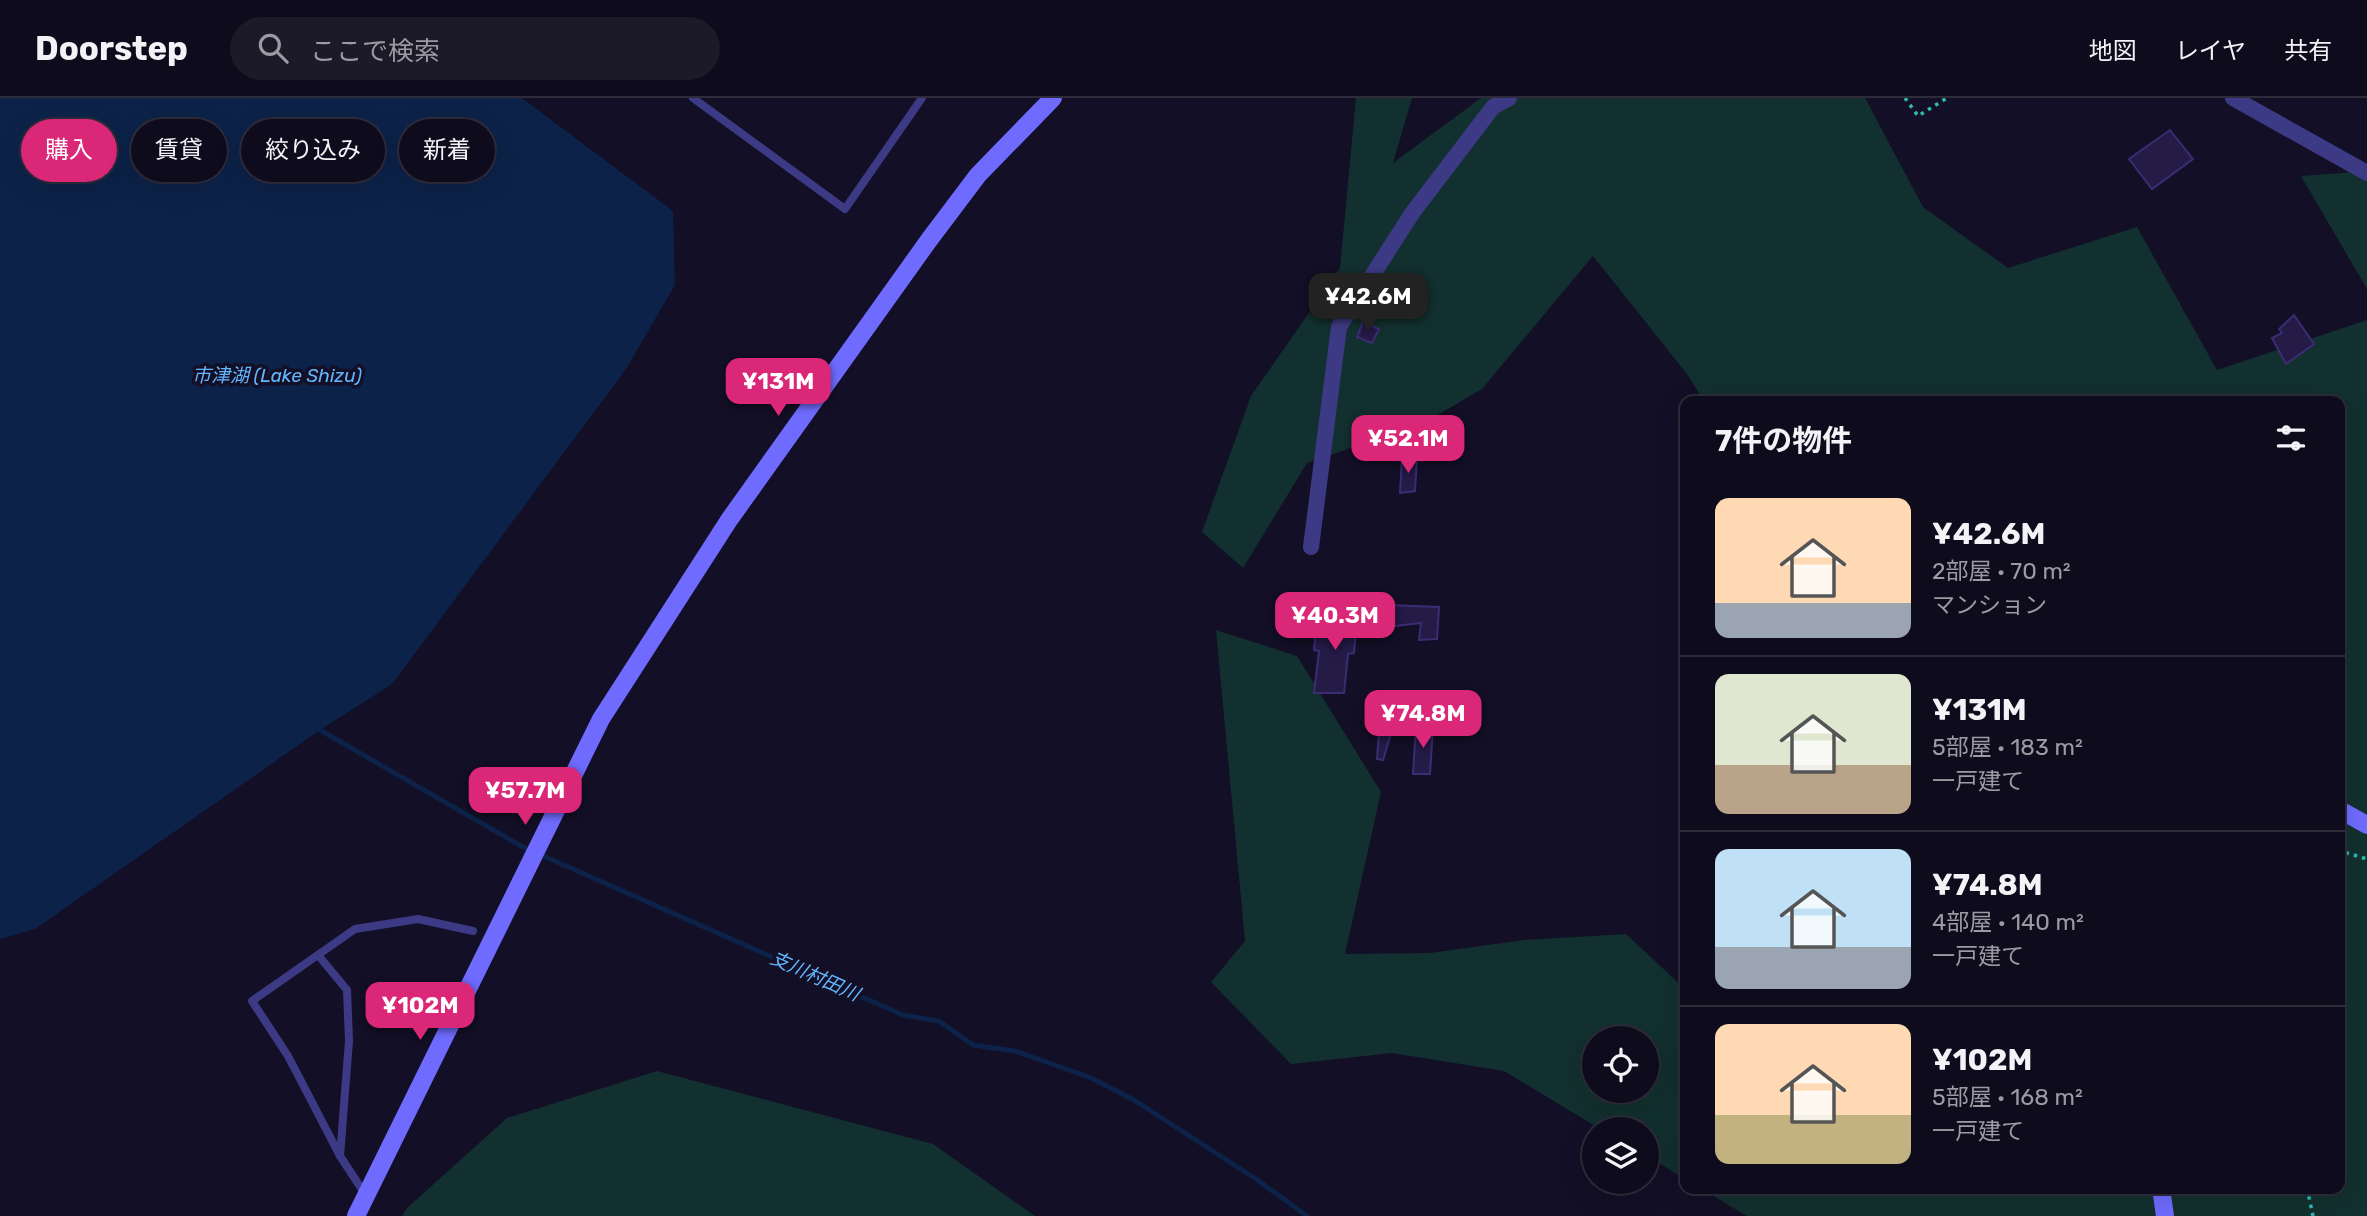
<!DOCTYPE html>
<html lang="ja">
<head>
<meta charset="utf-8">
<style>
  body { margin:0; font-family:Rubik,"Noto Sans JP",sans-serif; background:#1c1929; color:#f1f3f6; height:100vh; display:flex; flex-direction:column; font-size:26px; white-space:nowrap }
  * { box-sizing:border-box; margin:0 }
  p { font-size:23px; color:#9b9ba3 }
  .icon { flex:none; width:38px; height:38px; fill:none; stroke:currentColor; stroke-width:2; stroke-linecap:round; stroke-linejoin:round }
  .map { position:relative; flex:1; overflow:hidden }
  .panel { position:absolute; left:1680px; top:298px; width:665px; height:798px; display:flex; flex-direction:column; background:#0e0b1c; border-radius:14px; box-shadow:0 7px 28px #0002,0 0 0 2px #2e2b3b }
  .panel>* { flex:none }
  .hud { position:absolute; left:21px; top:21px; width:665px; height:63px; display:flex; gap:14px }
  .tools { position:absolute; left:1582px; top:928px; display:grid; gap:14px }
  .tools a { display:grid; place-items:center; width:77px; height:77px; border-radius:50%; background:#0e0b1c; box-shadow:0 7px 28px #0002,0 0 0 2px #2e2b3b; font-size:35px }
  .price { position:absolute; translate:-50% -60px; padding:0 16px; border-radius:14px; background:#db2777; color:#fff; font-size:23px; line-height:46px; filter:drop-shadow(0 2px 4px #0008) }
  .price::after { content:''; position:absolute; left:50%; top:42px; width:21px; height:16px; margin-left:-10px; background:inherit; clip-path:polygon(0 0,100% 0,50% 100%) }
  .price.current { background:#222; color:#fff }
  ul { padding:0; list-style:none }
  li { display:flex; align-items:center; gap:21px; height:175px; padding:0 35px }
  li+li { border-top:2px solid #2e2b3b }
  li span { display:grid; place-items:center; flex:none; width:196px; height:140px; border-radius:14px; color:#555 }
  li>.icon { margin-inline-start:auto }
  span .icon { width:84px; height:84px; fill:#fffc; stroke-width:1 }
  li b { font-size:30px }
  h2 { display:flex; justify-content:space-between; align-items:center; height:84px; padding:0 35px; font-size:30px }
  .tag { padding:0 24px; border-radius:32px; background:#0e0b1c; box-shadow:0 7px 28px #0002,0 0 0 2px #2e2b3b; font-size:24px; line-height:63px }
  .tag.current { background:#db2777; color:#fff }
  header { display:flex; align-items:center; gap:42px; box-sizing:border-box; height:98px; padding:0 35px; background:#0e0b1c; border-bottom:2px solid #2e2b3b }
  header strong { font-size:33px }
  nav { display:flex; gap:38px; margin-inline-start:auto; font-size:24px }
  .search { width:490px; height:63px; background:#1c1929; display:flex; align-items:center; gap:18px; box-sizing:border-box; padding:0 24px; border-radius:38px; color:#9b9ba3; font-size:26px }
  .map>svg:first-child { display:block }
  .green { fill:#12302f; fill-rule:evenodd }
  .water { fill:#0c2248 }
  .lines { fill:none; stroke-linecap:round; stroke-linejoin:round }
  .stream { stroke:#0c2248; stroke-width:5 }
  .building { fill:#241b47; stroke:#3b2d73; stroke-width:2 }
  .path { stroke:#2fb8b0; stroke-width:3.5; stroke-dasharray:3.5 5; stroke-linecap:butt }
  .lane { stroke:#3d3a85; stroke-width:8 }
  .street { stroke:#3d3a85; stroke-width:16 }
  .secondary { stroke:#6f6bff; stroke-width:18 }
  .labels { text-anchor:middle; dominant-baseline:central; stroke-width:7; stroke-linejoin:round; paint-order:stroke }
  .water-label { font-size:19px; font-style:italic; fill:#62b6ff; stroke:#130f26 }
</style>
</head>
<body>
<header>
<strong>Doorstep</strong>
<div class="search"><svg class="icon" aria-label="search" viewBox="0 0 24 24"><circle cx="10" cy="10" r="6"/><path d="M15 15l6 6"/></svg>ここで検索</div>
<nav><a>地図</a><a>レイヤ</a><a>共有</a></nav>
</header>
<div class="map">
<svg width="2367" height="1118" viewBox="0 0 2367 1118">
  <rect width="100%" height="100%" fill="#130f26"/>
  <path class="green" d="M 1356,0 L 1412,0 L 1393,65 L 1481,0 L 1865,0 L 1923,109 L 2008,170 L 2137,129 L 2217,272 L 2367,222 L 2367,1118 L 1747,1118 L 1700,1090 L 2340,1090 L 2340,303 L 1704,303 L 1687,276 L 1593,158 L 1482,291 L 1424,325 L 1307,365 L 1243,470 L 1202,434 L 1251,298 L 1340,170 Z
    M 2367,73 L 2367,191 L 2301,78 Z
    M 1216,532 L 1297,558 L 1381,694 L 1345,856 L 1430,855 L 1524,842 L 1626,836 L 1685,891 L 1685,1081 L 1647,1058 L 1647,1031 L 1600,1031 L 1504,973 L 1392,955 L 1291,966 L 1211,884 L 1245,843 ZM 1594,940 L 1647,940 L 1647,992 L 1594,992 Z
    M 657,973 L 933,1046 L 1035,1118 L 402,1118 L 407,1110 L 507,1020 Z"/>
  <path class="water" d="M 0,0 L 522,0 L 673,113 L 675,187 L 626,271 L 392,586 L 320,632 L 35,831 L 0,841 Z"/>
  <g class="lines">
    <path class="stream" d="M 320,632 L 521,748 L 903,917 L 939,923 L 973,947 L 1015,953 L 1089,979 L 1134,1002 L 1256,1081 L 1307,1118"/>
  </g>
  <path class="building" d="M 2170,32 L 2193,61 L 2152,91 L 2129,61 Z
    M 2294,217 L 2314,246 L 2286,266 L 2272,240 L 2282,235 L 2279,231 Z
    M 1363,224 L 1379,231 L 1372,245 L 1357,239 Z
    M 1417,359 L 1415,393 L 1400,395 L 1402,360 Z
    M 1338,504 L 1353,506 L 1348,531 L 1356,532 L 1354,555 L 1348,556 L 1344,595 L 1314,595 L 1319,553 L 1314,552 L 1316,531 L 1333,531 Z
    M 1388,507 L 1439,509 L 1437,541 L 1419,542 L 1421,525 L 1386,529 Z
    M 1381,608 L 1399,609 L 1383,662 L 1377,661 Z
    M 1416,629 L 1433,629 L 1430,676 L 1413,676 Z"/>
  <g class="lines">
    <path class="path" d="M 1905,0 L 1918,18 L 1947,0
      M 2340,748 L 2347,755 L 2367,761
      M 2307,1090 L 2313,1118"/>
    <path class="lane" d="M 693,0 L 845,111 L 922,0
      M 318,857 L 347,892 L 349,943 L 340,1058
      M 365,1096 L 340,1058 L 288,958 L 252,903 L 355,831 L 418,821 L 473,833"/>
    <path class="street" d="M 2233,0 L 2367,75
      M 1311,449 L 1339,229 L 1413,114 L 1493,9 L 1509,0"/>
    <path class="secondary" d="M 2340,712 L 2367,727
      M 2161,1090 L 2165,1118
      M 356,1118 L 601,621 L 729,422 L 929,142 L 978,77 L 1053,0"/>
  </g>
  <g class="labels">
    <g class="water-label">
      <text x="277" y="277">市津湖 (Lake Shizu)</text>
      <text transform="translate(815 878) rotate(24)">支川村田川</text>
    </g>
  </g>
</svg>
<div class="tools">
<a><svg class="icon" aria-label="locate" viewBox="0 0 24 24"><circle cx="12" cy="12" r="6"/><path d="M12 2v4M12 18v4M2 12h4M18 12h4"/></svg></a>
<a><svg class="icon" aria-label="layers" viewBox="0 0 24 24"><path d="M12 4l9 5-9 5-9-5zM3 14l9 5 9-5"/></svg></a>
</div>
<b class="price current" style="left:1368px;top:235px">¥42.6M</b>
<b class="price" style="left:778px;top:320px">¥131M</b>
<b class="price" style="left:1408px;top:377px">¥52.1M</b>
<b class="price" style="left:1335px;top:554px">¥40.3M</b>
<b class="price" style="left:1423px;top:652px">¥74.8M</b>
<b class="price" style="left:525px;top:729px">¥57.7M</b>
<b class="price" style="left:420px;top:944px">¥102M</b>
<div class="hud">
<a class="tag current">購入</a>
<a class="tag">賃貸</a>
<a class="tag">絞り込み</a>
<a class="tag">新着</a>
</div>
<section class="panel">
<h2>7件の物件<svg class="icon" aria-label="filters" viewBox="0 0 24 24"><path d="M4 7h16M4 17h16"/><circle cx="9" cy="7" r="2"/><circle cx="15" cy="17" r="2"/></svg></h2>
<ul>
<li><span style="background:linear-gradient(#ffd9b3 75%,#9aa5b1 0)"><svg class="icon" aria-label="home" viewBox="0 0 24 24"><path d="M3 11l9-7 9 7M6 9v11h12V9"/></svg></span><div><b>¥42.6M</b><p>2部屋 · 70 m²</p><p>マンション</p></div></li>
<li><span style="background:linear-gradient(#dfe7d0 65%,#b9a48a 0)"><svg class="icon" aria-label="home" viewBox="0 0 24 24"><path d="M3 11l9-7 9 7M6 9v11h12V9"/></svg></span><div><b>¥131M</b><p>5部屋 · 183 m²</p><p>一戸建て</p></div></li>
<li><span style="background:linear-gradient(#bfe0f5 70%,#9aa5b1 0)"><svg class="icon" aria-label="home" viewBox="0 0 24 24"><path d="M3 11l9-7 9 7M6 9v11h12V9"/></svg></span><div><b>¥74.8M</b><p>4部屋 · 140 m²</p><p>一戸建て</p></div></li>
<li><span style="background:linear-gradient(#ffd9b3 65%,#c2b280 0)"><svg class="icon" aria-label="home" viewBox="0 0 24 24"><path d="M3 11l9-7 9 7M6 9v11h12V9"/></svg></span><div><b>¥102M</b><p>5部屋 · 168 m²</p><p>一戸建て</p></div></li>
</ul>
</section>
</div>
</body>
</html>
